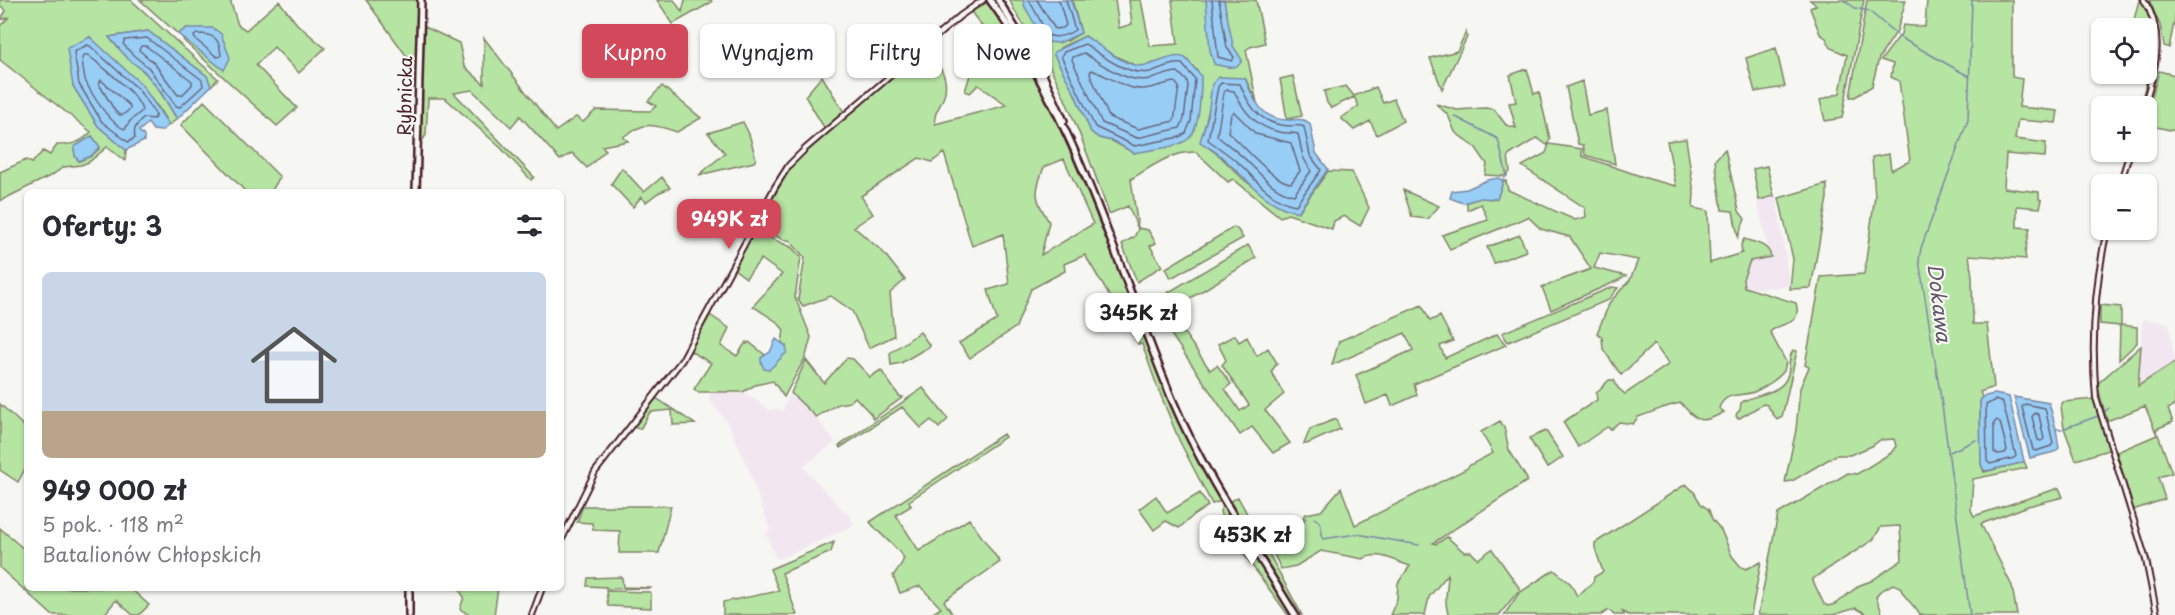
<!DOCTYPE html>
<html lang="pl">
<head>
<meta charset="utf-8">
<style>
  body { margin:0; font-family:"Playpen Sans",sans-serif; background:#f2f2f3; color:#2b2b33; height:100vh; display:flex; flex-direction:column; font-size:22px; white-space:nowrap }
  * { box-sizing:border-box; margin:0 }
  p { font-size:20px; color:#7c7c81 }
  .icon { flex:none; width:33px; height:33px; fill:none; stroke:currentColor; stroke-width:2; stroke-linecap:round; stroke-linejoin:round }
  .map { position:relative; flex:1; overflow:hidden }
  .panel { position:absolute; left:24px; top:189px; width:540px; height:402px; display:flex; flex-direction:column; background:#fff; border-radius:9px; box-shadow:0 2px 4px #0004 }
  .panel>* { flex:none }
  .banner { position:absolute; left:582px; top:24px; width:570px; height:54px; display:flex; gap:12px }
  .buttons { position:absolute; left:2091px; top:18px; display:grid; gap:12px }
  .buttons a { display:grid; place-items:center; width:66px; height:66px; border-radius:9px; background:#fff; box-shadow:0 2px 4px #0004; font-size:30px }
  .price { position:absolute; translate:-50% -51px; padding:0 14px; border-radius:12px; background:#fff; color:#222; font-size:20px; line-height:39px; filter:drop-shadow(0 2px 3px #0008) }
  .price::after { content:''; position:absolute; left:50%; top:36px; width:18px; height:14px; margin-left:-9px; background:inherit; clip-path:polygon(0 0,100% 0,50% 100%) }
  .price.current { background:#d1495b; color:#fff }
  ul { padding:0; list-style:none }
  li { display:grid; align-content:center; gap:12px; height:318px; padding:0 18px }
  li+li { border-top:2px solid #e1e1e2 }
  li span { display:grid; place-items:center; height:186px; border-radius:9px; color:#555 }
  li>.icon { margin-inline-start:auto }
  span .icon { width:108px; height:108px; fill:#fffc; stroke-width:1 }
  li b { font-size:26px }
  h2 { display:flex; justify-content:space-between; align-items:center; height:72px; padding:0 18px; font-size:26px }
  .pill { padding:0 21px; border-radius:9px; background:#fff; box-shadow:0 2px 4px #0004; font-size:21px; line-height:54px }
  .pill.current { background:#d1495b; color:#fff }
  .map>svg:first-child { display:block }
  .built { fill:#f2e7f1 }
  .green { fill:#b5e4a3; stroke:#808267; stroke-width:1.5; fill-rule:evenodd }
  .water { fill:#98cef6; stroke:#7988a5; stroke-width:1.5 }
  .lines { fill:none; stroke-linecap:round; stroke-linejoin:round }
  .shore { stroke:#69657c; stroke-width:1.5 }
  .stream { stroke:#7988a5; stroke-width:1.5 }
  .minor-casing { stroke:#4a1f2b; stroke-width:8 }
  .major-casing { stroke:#4a1f2b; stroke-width:10 }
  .minor { stroke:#f6f6f2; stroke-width:4 }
  .major { stroke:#f6f6f2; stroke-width:5 }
  .labels { text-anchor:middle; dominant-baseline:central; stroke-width:4.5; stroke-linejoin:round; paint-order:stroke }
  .street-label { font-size:18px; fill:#4a1f2b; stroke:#f6f6f2 }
  .water-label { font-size:20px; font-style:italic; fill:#615468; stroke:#f6f6f2 }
</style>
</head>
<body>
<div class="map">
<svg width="2175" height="615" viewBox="0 0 2175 615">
  <rect width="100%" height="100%" fill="#f6f6f2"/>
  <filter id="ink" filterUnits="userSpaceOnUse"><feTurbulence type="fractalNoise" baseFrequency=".0167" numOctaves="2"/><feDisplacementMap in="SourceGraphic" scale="12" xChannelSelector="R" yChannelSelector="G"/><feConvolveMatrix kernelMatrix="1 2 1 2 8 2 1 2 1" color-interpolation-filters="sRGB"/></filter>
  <g filter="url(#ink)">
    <path class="built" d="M 1776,195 L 1790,286 L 1749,289 L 1744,288 L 1743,283 L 1747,265 L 1752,260 L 1770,257 L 1757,201 Z
      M 2143,319 L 2169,323 L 2175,362 L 2138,386 Z
      M 743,392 L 769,409 L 772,410 L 777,408 L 782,411 L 791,393 L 816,417 L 835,442 L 803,467 L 850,517 L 853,524 L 851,527 L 786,556 L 782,556 L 781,559 L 775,557 L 766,533 L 770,530 L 750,473 L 729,425 L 710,400 L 710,393 Z"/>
    <path class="green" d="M 0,0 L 131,0 L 218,79 L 211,86 L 207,76 L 148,31 L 109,37 C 120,52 131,59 143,71 C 157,84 167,103 177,119 L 169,125 L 158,107 L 90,37 L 73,86 L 98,126 L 126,150 L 125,161 L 107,147 L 89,162 L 81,165 L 64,167 L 52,175 L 0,201 L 0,172 L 26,160 L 32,163 L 43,151 L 50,155 L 57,145 C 71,145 81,143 91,132 L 0,60 L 0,26 L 9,17 L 0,20 L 6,11 L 0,5 ZM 92,136 L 100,148 L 91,156 L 79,161 L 75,156 L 74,148 Z
      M 140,0 L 230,0 L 238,25 L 246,30 L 279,1 L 297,24 L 325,48 L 299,73 L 274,47 L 256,65 L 297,108 L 277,126 L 184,41 L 182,37 L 224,69 L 187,28 L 178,34 Z
      M 366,0 L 417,0 L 416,65 L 413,65 Z
      M 657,0 L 674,0 L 682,12 L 685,0 L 711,0 L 712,2 L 673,24 Z
      M 1010,0 L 1023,0 L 1025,7 L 1067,41 L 1081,33 L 1072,0 L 1115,0 L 1119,28 L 1132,24 L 1129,0 L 1141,0 L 1150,46 L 1178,44 L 1172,0 L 1256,0 L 1265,43 L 1250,47 L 1246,50 L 1257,103 L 1246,80 L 1209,109 L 1201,142 L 1221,157 L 1244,180 L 1281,206 L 1288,209 L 1300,210 L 1328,171 L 1352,172 L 1369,208 L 1360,226 L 1344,216 L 1334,221 L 1332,229 L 1288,214 L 1280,217 L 1233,179 L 1228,182 L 1196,152 C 1172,151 1151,167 1131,179 L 1138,228 L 1148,230 L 1156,243 L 1150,246 L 1162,266 L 1137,282 L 1122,244 L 1134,237 L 1138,229 L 1128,206 L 1109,214 C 1090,160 1072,110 1046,59 C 1037,40 1015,18 1010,0 ZM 1085,36 L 1107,52 L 1137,66 L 1140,70 L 1143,66 L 1179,57 L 1186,59 L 1199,73 L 1134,153 L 1112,141 L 1099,138 L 1091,132 L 1074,92 L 1054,55 L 1061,47 Z
      M 1810,0 L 1864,0 L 1842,118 L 1825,121 L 1820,100 L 1840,93 L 1847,55 L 1831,48 L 1826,38 L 1820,34 L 1810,8 L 1816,5 Z
      M 1867,0 L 1906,0 L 1897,31 L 1879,58 L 1872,86 L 1855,97 L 1850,97 Z
      M 1927,0 L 2012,0 L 2012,77 L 2022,79 L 2019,107 L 2058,111 L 2056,123 L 2018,120 L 2015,139 L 2046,143 L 2045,157 L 2006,154 L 2004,188 L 2039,192 L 2039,199 L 2042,200 L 2040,208 L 2017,206 L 2017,227 L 2030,228 L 2025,253 L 2026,259 L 1969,255 L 1972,276 L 1973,324 L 1987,324 L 1994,387 L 1980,392 L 1982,397 L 1980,402 L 1981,464 L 1984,472 L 2020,463 L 2024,461 L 2027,468 L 1973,479 L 1971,510 L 1974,516 L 2059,488 L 2063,497 L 2028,506 L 1981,524 L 2012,586 L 2017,615 L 1920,615 C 1914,604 1904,599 1900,587 L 1893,584 L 1879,592 L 1876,597 L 1883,615 L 1868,615 L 1856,608 L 1833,615 L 1758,615 L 1778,514 L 1848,473 L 1857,474 L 1891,453 L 1896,446 L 1894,439 L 1880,440 L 1872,446 L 1850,455 L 1836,455 L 1792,481 L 1785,482 L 1796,430 L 1800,388 L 1809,367 L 1805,365 L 1821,277 L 1864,274 L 1875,196 L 1872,157 L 1889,154 L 1891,170 L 1910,161 L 1899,81 L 1891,77 L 1893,64 L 1881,60 L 1901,34 L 1903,25 L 1925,27 ZM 1900,526 L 1902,560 L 1871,581 L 1860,585 L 1835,604 L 1828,606 L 1824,604 L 1812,579 L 1873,540 L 1881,527 Z
      M 2139,0 L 2143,0 L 2152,18 L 2157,47 L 2144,106 L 2140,106 L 2150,68 L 2147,68 L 2146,28 L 2132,28 Z
      M 2149,0 L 2175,0 L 2175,18 L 2169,48 L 2164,46 L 2160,25 Z
      M 986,3 L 991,7 C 1080,138 1122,293 1186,437 C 1196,459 1209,480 1221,501 L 1212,504 L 1179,440 L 1157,386 L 1142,344 L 1138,344 L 1085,255 L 1064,264 L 1065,271 L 1031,289 L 1016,327 L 970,358 L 959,343 L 997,320 L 988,290 L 1009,284 L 1003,234 L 972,246 L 944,153 L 932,162 L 919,158 L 861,196 L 873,214 L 854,227 L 883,252 L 905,280 L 890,293 L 894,336 L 869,348 L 852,311 L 831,296 L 803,306 L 798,299 L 805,258 L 789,240 L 784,240 L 757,227 L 788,172 L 797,160 L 925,50 C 938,63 950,76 944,96 C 941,106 933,113 935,124 L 1007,105 L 978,85 L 970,93 L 965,91 L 972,69 L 981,54 L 999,48 L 971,12 ZM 1064,159 L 1093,224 L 1041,255 L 1049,222 C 1034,196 1034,195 1044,167 Z
      M 423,26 L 459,43 L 464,66 L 484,84 L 484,38 L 556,131 L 576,117 L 583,122 L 596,110 L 650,111 L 656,106 L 648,101 L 662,86 L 701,118 L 677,132 C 654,124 644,121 623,137 L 628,141 L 602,146 L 606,150 L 587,168 L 572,153 L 560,160 L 520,116 L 511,127 L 472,90 L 454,93 L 534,177 L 531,180 L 501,148 L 445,98 L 428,98 L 426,135 L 421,143 Z
      M 1466,32 L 1467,37 L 1442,89 L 1430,58 L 1457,51 Z
      M 674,35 L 685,52 L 667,62 L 657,46 Z
      M 1776,48 L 1785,87 L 1755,92 L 1746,58 Z
      M 1527,69 L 1534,94 L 1539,92 L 1550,139 L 1547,145 L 1537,138 L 1508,156 L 1510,172 L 1504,176 L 1485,175 L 1487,164 L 1476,148 L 1455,132 L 1448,115 L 1436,104 L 1457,110 L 1485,108 L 1494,109 L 1506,125 L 1516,128 L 1509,103 L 1516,102 L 1510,75 Z
      M 2159,71 L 2175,75 L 2175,131 L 2147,125 L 2147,115 Z
      M 822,76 L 844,112 L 825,129 L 805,96 Z
      M 1293,76 L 1302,116 L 1287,119 L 1280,79 Z
      M 1582,81 L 1588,115 L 1607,110 L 1615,164 L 1585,155 L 1583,145 L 1578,144 L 1566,87 Z
      M 1346,86 L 1354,96 L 1376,87 L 1383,103 L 1394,99 L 1403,121 L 1377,135 L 1370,121 L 1354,130 L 1341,118 L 1359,106 L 1354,97 L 1331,108 L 1327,103 L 1324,91 Z
      M 204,101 L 280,177 L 271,192 L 246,192 L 181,125 Z
      M 743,122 L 749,134 L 756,159 L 754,162 L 699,175 L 725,153 L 708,133 Z
      M 1686,139 L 1694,193 L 1693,208 L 1708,211 L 1710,263 L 1742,253 L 1741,245 L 1744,239 C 1756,243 1769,244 1771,257 L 1750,261 L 1743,279 L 1744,287 L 1796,303 C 1803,327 1780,321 1770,332 L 1786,362 L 1784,371 C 1778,379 1765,387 1756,391 C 1743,398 1727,389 1719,408 L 1724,412 C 1701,425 1697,422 1681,403 C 1666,405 1652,413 1638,417 L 1633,424 L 1619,422 L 1611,429 L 1607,427 L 1578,447 L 1563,422 L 1597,400 L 1596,393 L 1609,380 L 1614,380 L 1618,388 L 1625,394 L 1669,364 L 1654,344 L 1621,375 L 1603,349 L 1602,337 L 1597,333 L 1610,302 L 1630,280 L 1638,260 L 1600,253 L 1594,268 L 1626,276 L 1619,280 L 1551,310 L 1542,287 L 1591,269 L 1570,237 L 1541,229 L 1528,217 L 1450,249 L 1442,235 L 1488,220 L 1481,204 L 1467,210 L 1467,202 L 1480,198 L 1497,199 L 1503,181 L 1506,181 L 1508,190 L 1575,220 L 1586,217 L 1585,208 L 1522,166 L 1546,153 L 1549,144 L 1582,149 L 1582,156 L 1649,179 L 1676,186 L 1667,141 Z
      M 1725,149 L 1739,211 L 1745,219 L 1738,237 L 1733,211 L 1722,210 L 1715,160 Z
      M 1767,166 L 1774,196 L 1759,200 L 1753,169 Z
      M 622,168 L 644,192 L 662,177 L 670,188 L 658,193 L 646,202 L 641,197 L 633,207 L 611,184 Z
      M 1827,184 L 1827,198 L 1811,288 L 1790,289 L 1793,259 L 1779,198 Z
      M 1403,190 L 1439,206 L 1428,219 L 1412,217 Z
      M 1234,227 L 1238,230 L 1243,238 L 1171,278 L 1166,268 Z
      M 754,231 L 791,247 L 801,257 L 795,297 L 811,337 L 806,356 L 784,397 L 773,381 L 755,385 L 743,392 L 698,392 L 694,389 L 711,363 L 690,351 L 710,315 L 729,328 L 721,346 L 737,356 L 746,342 L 747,344 L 749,342 L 765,355 L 761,358 L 786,346 L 782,343 L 784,330 L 777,322 L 753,306 L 782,274 L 761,259 L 746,278 L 734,269 Z
      M 1520,235 L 1526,251 L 1494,263 L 1487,247 Z
      M 1248,245 L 1256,258 L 1153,321 L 1147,305 Z
      M 1612,287 L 1618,288 L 1608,300 L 1508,342 L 1502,333 Z
      M 1422,305 L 1430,321 L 1440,316 L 1453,341 L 1440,346 L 1445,358 L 1497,334 L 1506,345 L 1414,384 L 1417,395 L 1392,406 L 1388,395 L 1366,404 L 1356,375 L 1413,350 L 1405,333 L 1332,365 L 1339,341 Z
      M 2100,305 L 2121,307 L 2121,325 L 2137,327 L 2137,343 L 2119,360 L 2120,326 L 2100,324 Z
      M 1180,327 L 1210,370 L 1217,365 L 1231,384 L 1225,389 L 1240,411 L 1249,405 L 1222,365 L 1226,360 L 1218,344 L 1235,335 L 1239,342 L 1247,337 L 1257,356 L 1268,348 L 1277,363 L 1271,372 L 1284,394 L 1265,410 L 1290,443 L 1273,453 L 1252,427 L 1240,435 L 1170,333 Z
      M 920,332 L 930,346 L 901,363 L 891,365 L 890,353 Z
      M 2141,346 L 2138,386 L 2175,362 L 2175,405 L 2168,409 L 2173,422 L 2156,429 L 2172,473 L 2158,477 L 2165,499 L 2133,510 L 2117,452 L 2157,435 L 2145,406 L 2107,421 L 2097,384 Z
      M 1793,350 L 1797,351 L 1782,417 L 1777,420 L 1767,405 L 1763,404 L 1738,419 L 1736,416 L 1737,413 L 1740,410 L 1741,403 L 1744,401 C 1759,393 1783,394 1788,374 C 1790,365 1788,358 1793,350 Z
      M 847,358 L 853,359 L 870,377 L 881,370 L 899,396 L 903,397 L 873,419 L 871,414 L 855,397 L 850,402 L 838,404 L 816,417 L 791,393 L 806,360 L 824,383 Z
      M 923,388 L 948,419 L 939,428 L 931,420 L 921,428 L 902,407 L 840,448 L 839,446 Z
      M 655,398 L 659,400 L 695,424 L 673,425 L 672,410 L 650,412 L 640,429 L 633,427 Z
      M 2095,399 L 2111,449 L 2076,460 L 2064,428 L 2061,406 L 2063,402 Z
      M 0,404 L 27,429 L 27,465 L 18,482 L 0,470 Z
      M 1336,419 L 1340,429 L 1307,444 L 1304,444 L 1310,429 Z
      M 1500,421 L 1504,427 L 1509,450 L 1527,479 L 1527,481 L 1433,543 L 1436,544 L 1447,537 L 1464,552 L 1471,552 L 1478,559 L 1492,549 L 1520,589 L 1499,615 L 1449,615 C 1443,603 1448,587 1448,574 L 1429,597 L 1425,615 L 1390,615 L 1397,599 L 1398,583 L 1410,566 C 1394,561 1379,550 1363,559 L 1321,551 L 1296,566 L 1281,569 L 1260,525 L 1265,522 L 1279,534 L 1287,538 L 1306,514 L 1321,511 L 1341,488 L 1355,525 L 1466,469 L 1470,465 L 1493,453 L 1481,432 Z
      M 1546,431 L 1563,457 L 1547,468 L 1529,438 Z
      M 1003,434 L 1005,437 L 909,501 L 911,506 L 896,515 L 919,551 L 969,519 L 1000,562 L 944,601 L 953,615 L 930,615 L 941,608 L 920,586 L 900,593 L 893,576 L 902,563 L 904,558 C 894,544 880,535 870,522 Z
      M 1686,484 L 1694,492 L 1701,504 L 1709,510 L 1712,519 L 1721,530 L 1732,556 L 1741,567 L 1746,569 L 1761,562 L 1751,615 L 1628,615 L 1622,611 L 1624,615 L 1614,615 L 1609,610 L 1601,615 L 1504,615 L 1519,593 L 1554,570 L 1571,584 L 1577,596 L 1593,582 L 1594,577 L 1603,572 L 1595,548 L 1595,543 Z
      M 1200,493 L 1208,506 L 1194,515 L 1179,528 L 1166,521 L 1154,530 L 1139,509 L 1156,496 L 1167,513 Z
      M 1238,497 L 1302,615 L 1297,615 L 1230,501 Z
      M 1223,505 L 1292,615 L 1288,615 L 1243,553 L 1222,520 L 1220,511 Z
      M 583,506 L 671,506 L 659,553 L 619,553 L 620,531 L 593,530 L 592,523 L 577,522 Z
      M 0,528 L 27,552 L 27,588 L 130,588 L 149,605 L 139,615 L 133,615 L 116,600 L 104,615 L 52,615 L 0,568 Z
      M 834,542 L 831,552 L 782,573 L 797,615 L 723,615 L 723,602 L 779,591 L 770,569 Z
      M 622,577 L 623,587 L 652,588 L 606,589 L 606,587 L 587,586 L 588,578 Z
      M 466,588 L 498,588 L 494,615 L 469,615 L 460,609 L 464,597 L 460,591 Z
      M 606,591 L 650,592 L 651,593 L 651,608 L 608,606 Z"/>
    <path class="water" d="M 1023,0 L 1071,0 L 1081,33 L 1059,43 L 1045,42 L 1025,7 Z
      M 1206,0 L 1224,0 L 1233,46 L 1242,60 C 1238,72 1223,66 1214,64 L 1210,50 Z
      M 187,28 L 213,28 L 221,34 L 230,58 L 224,70 L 178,34 Z
      M 148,31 L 207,76 L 211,86 L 177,119 L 160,91 L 144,71 L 128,59 L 109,37 Z
      M 1085,36 C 1101,46 1115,59 1134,65 C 1150,70 1174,51 1185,58 C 1190,62 1196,71 1201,76 C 1201,91 1201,129 1188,139 C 1178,148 1148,150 1134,153 L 1113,141 L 1099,138 L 1091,132 L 1074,92 L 1054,55 L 1054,52 Z
      M 90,37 L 142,85 L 169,125 L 161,131 L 153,130 L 148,123 L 139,131 L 144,136 L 144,141 L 126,150 L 98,126 L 73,86 L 67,48 Z
      M 1219,77 L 1245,78 C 1253,99 1262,120 1287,120 C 1296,120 1304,117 1310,124 L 1316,153 L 1328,169 L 1298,212 C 1263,206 1243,173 1217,153 C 1212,149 1206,146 1200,142 L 1208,115 L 1212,84 Z
      M 92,136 L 100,147 L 91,156 L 79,161 L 75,156 L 74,147 Z
      M 1498,178 L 1502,180 L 1503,182 L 1497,199 L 1481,198 L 1463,203 L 1450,198 L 1452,191 L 1467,189 L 1487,180 Z
      M 776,339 L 786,346 L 787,352 L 769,370 L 764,369 L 761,362 L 761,358 L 770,352 Z
      M 1994,394 L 2009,397 L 2024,461 L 2021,463 L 1986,471 L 1983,469 L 1981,464 L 1980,402 L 1982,397 Z
      M 2014,397 L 2049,403 L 2056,429 L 2059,448 L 2054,452 L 2030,458 Z"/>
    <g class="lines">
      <path class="shore" d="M 1029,0 L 1048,35 C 1057,39 1068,35 1075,30 L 1066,0
        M 1037,0 L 1055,29 L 1063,28 L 1066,25 L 1059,0
        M 1212,0 L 1218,57 L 1232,61 L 1234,57 L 1227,48 L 1219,0
        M 197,34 C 214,34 220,38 221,56 L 217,57 L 195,39 L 194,36 Z
        M 147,38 L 202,80 L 203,86 L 180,107 L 176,106 L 149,68 L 132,54 L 123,44 L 125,40 Z
        M 1085,44 C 1102,56 1128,76 1150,72 C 1160,69 1171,62 1182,64 L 1195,79 L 1191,121 L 1186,133 L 1180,137 L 1135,146 L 1095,127 L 1061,56 L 1064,52 Z
        M 87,45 L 90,46 L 138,89 L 156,115 L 154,119 L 144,118 C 136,125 133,128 135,138 L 128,142 L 102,122 L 79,84 L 74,52 Z
        M 141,46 L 146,46 L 192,81 L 192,85 L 182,95 L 178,95 L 154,63 L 139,50 Z
        M 1084,53 C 1103,65 1127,84 1151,79 C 1160,77 1169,72 1178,72 L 1187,81 L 1188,86 L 1184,119 L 1180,128 L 1137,138 L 1102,123 L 1072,60 L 1073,57 Z
        M 84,55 L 88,55 C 102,67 139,94 142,111 L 130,121 L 125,129 C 111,125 92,95 86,82 C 83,75 83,65 82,58 Z
        M 1091,70 C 1108,75 1123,89 1142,89 C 1154,89 1164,83 1175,82 L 1179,87 L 1174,121 L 1138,129 L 1109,117 L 1090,74 Z
        M 101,80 L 130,106 L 130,109 L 123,115 L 120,115 L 115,111 L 99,84 Z
        M 1221,83 L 1240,84 C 1248,104 1258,121 1281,125 C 1289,127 1297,124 1304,127 L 1310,155 L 1321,170 L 1296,205 C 1277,203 1258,184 1246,170 C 1235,159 1221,149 1208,140 L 1218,87 Z
        M 1227,90 L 1234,91 C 1244,112 1256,127 1279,132 C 1286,134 1292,132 1298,134 L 1303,157 L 1311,171 L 1294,195 C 1276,192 1263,177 1251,165 C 1241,154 1228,145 1217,136 L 1224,92 Z
        M 1234,112 L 1256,134 L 1291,143 L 1300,171 L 1291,183 C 1273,182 1244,145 1228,132 L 1231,114 Z
        M 1995,400 L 2003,403 L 2016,456 L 2014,458 L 1990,464 L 1987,461 L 1986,405 Z
        M 2025,404 L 2045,408 L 2053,443 L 2051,446 L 2036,451 L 2033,450 L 2022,407 Z
        M 2035,413 L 2039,415 L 2044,439 L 2041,441 L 2038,440 L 2032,417 Z
        M 1997,420 L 2000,422 L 2007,450 L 2005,453 L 1998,454 L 1994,452 L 1994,423 Z"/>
      <path class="stream" d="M 1844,0 L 1855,8 L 1869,11 L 1901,38 L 1970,77
        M 1454,116 L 1498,139 L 1507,176 L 1502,180
        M 2103,413 L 2109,408
        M 2065,428 L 2098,416
        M 2056,429 L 2062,429
        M 1950,452 L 1976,440
        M 1314,518 L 1320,522 L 1323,539 L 1357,534 L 1419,545
        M 1268,532 L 1287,540 L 1306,518
        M 1970,615 L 1942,405 L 1919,260 L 1921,248 L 1968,120 L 1972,0"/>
      <g class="minor-casing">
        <path id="minor" d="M 2144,0 C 2166,35 2155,70 2144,106
          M 2120,184 L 2130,152
          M 2107,230 C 2095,284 2091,343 2096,398 L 2146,560 L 2157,615
          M 561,541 L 595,472 L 682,360 L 775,187 L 789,165 L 805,149 L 960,16 L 983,0
          M 532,615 L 542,588"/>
      </g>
      <g class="major-casing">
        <path id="major" d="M 990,0 C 1077,119 1116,264 1172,399 C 1204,475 1252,544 1295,615
          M 998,0 L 1039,66 L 1064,121
          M 416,192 L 421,0
          M 409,615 L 409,588"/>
      </g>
      <use href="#minor" class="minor"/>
      <use href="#major" class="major"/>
    </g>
  </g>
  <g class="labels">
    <g class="street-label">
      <text transform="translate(404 96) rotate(-89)">Rybnicka</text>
    </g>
    <g class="water-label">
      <text transform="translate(1940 303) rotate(83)">Dokawa</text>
    </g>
  </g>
</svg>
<div class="buttons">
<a><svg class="icon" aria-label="locate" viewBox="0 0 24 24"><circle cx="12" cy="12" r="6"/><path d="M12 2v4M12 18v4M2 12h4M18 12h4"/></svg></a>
<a>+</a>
<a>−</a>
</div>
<b class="price current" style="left:729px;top:250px">949K zł</b>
<b class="price" style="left:1138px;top:344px">345K zł</b>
<b class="price" style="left:1252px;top:566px">453K zł</b>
<div class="banner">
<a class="pill current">Kupno</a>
<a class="pill">Wynajem</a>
<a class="pill">Filtry</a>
<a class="pill">Nowe</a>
</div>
<section class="panel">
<h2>Oferty: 3<svg class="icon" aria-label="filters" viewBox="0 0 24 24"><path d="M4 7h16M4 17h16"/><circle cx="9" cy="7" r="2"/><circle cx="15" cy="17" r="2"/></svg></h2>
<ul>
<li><span style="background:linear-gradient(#c9d6e8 75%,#b9a48a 0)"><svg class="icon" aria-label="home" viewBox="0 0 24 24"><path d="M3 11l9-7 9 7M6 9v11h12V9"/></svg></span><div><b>949 000 zł</b><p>5 pok. · 118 m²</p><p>Batalionów Chłopskich</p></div></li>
</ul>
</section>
</div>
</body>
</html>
